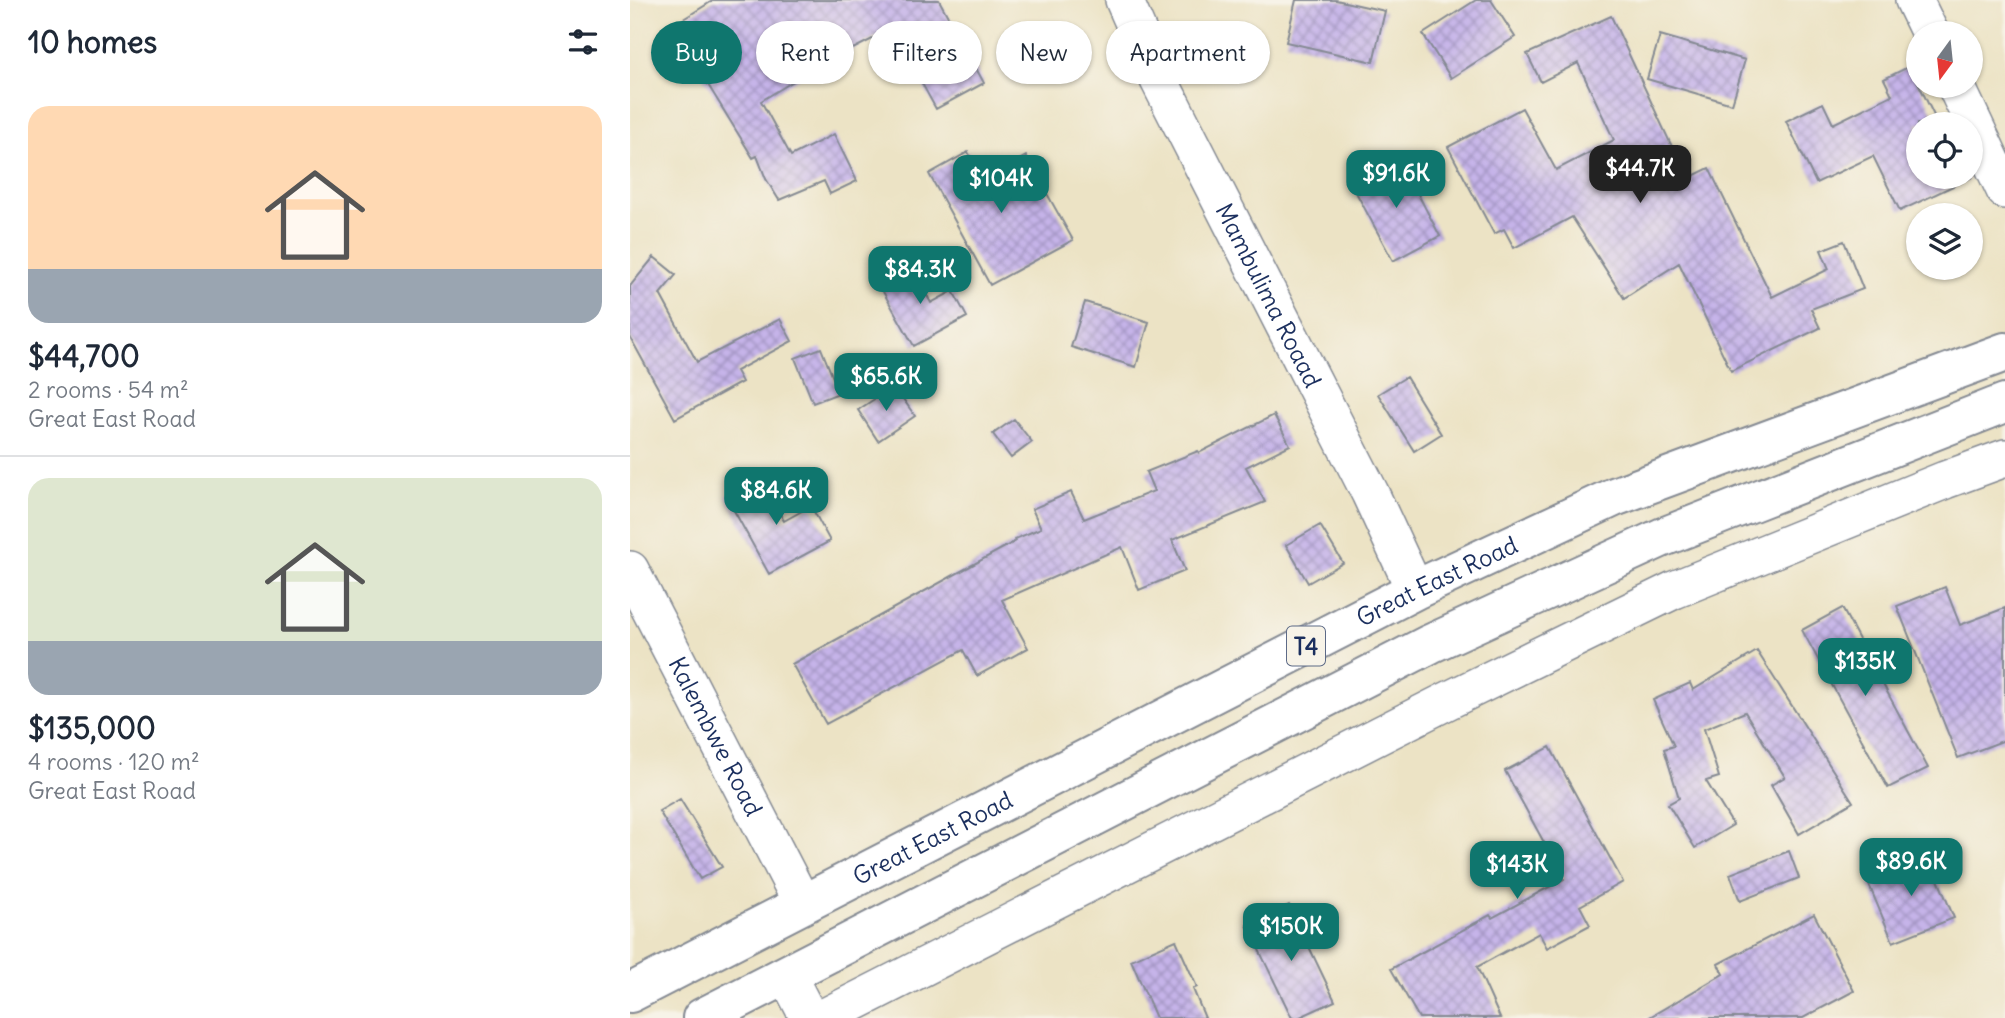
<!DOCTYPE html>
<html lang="en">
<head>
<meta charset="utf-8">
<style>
  body { margin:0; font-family:Delius,sans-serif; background:#f2f2f3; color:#1f2937; height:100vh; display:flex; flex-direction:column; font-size:26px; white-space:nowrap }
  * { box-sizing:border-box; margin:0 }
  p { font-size:23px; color:#747a83 }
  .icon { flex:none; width:38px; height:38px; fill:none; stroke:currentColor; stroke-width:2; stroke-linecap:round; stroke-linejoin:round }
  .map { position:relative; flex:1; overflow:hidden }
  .drawer { display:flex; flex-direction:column; background:#fff; width:630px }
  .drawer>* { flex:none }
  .hud { position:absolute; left:21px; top:21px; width:665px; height:63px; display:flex; gap:14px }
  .needle { width:46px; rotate:195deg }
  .fabs { position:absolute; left:1276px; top:21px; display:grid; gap:14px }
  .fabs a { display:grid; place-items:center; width:77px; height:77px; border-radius:50%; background:#fff; box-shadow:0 2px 5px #0004; font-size:35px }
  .price { position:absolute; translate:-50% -60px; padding:0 16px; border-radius:14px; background:#0f766e; color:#fff; font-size:23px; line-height:46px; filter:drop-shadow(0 2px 4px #0008) }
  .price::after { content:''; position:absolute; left:50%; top:42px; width:21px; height:16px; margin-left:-10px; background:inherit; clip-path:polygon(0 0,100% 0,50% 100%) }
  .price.current { background:#222; color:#fff }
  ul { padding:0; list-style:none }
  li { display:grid; align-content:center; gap:14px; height:371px; padding:0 28px }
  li+li { border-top:2px solid #e0e1e3 }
  li span { display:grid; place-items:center; height:217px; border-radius:21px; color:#555 }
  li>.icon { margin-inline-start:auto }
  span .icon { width:126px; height:126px; fill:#fffc; stroke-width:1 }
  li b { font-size:30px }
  h2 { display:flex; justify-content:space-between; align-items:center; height:84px; padding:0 28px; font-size:30px }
  .pill { padding:0 24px; border-radius:32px; background:#fff; box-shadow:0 2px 5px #0004; font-size:24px; line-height:63px }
  .pill.current { background:#0f766e; color:#fff }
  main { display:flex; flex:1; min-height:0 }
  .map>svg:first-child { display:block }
  .building { fill:url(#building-cross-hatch) }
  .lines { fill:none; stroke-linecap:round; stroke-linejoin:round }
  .street-casing { stroke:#848992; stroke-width:40 }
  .primary-casing { stroke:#848992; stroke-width:42 }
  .street { stroke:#fff; stroke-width:37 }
  .primary { stroke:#fff; stroke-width:38 }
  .labels { text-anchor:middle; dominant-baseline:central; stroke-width:5; stroke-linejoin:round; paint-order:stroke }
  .shield { fill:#f7f3e8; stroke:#5d6a87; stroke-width:2 }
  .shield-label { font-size:23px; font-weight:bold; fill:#1b2f5e }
  .street-label { font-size:24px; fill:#1b2f5e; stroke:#f7f3e8 }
</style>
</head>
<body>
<main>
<section class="drawer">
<h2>10 homes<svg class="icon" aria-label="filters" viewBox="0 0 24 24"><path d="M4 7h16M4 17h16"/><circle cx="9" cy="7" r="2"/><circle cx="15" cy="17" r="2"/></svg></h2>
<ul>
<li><span style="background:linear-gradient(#ffd9b3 75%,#9aa5b1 0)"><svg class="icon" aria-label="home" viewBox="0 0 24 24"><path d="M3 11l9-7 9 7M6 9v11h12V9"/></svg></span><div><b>$44,700</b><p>2 rooms · 54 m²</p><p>Great East Road</p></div></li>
<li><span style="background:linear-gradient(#dfe7d0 75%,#9aa5b1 0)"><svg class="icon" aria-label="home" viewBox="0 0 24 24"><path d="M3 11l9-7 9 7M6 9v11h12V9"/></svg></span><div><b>$135,000</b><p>4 rooms · 120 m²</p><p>Great East Road</p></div></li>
</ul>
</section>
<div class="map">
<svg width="1375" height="1018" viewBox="0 0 1375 1018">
  <defs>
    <pattern id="building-cross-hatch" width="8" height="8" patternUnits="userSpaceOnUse" patternTransform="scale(1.75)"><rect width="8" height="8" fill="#c6b4e9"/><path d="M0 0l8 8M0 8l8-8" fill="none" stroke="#a093c0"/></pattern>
  </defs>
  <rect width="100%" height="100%" fill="#f7f3e8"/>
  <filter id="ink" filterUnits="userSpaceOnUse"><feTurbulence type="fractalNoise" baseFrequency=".0143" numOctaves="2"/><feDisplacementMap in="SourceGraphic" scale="14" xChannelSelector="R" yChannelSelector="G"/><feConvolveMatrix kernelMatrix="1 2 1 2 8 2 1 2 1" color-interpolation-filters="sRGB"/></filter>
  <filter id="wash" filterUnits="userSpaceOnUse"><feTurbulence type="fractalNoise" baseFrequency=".00686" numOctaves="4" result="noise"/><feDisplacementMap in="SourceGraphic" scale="28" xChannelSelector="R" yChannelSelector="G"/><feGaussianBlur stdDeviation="1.57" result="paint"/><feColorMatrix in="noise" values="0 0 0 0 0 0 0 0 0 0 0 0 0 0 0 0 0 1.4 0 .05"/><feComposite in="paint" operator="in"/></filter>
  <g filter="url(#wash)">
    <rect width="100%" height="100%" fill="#ece3c5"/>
    <g id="blocks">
      <path class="building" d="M 84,0 L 309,0 L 354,83 L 306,109 L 262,29 L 217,52 L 216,49 L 131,101 L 161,156 L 204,134 L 227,181 L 200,194 L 194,181 L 149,200 L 136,179 L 127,156 L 123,158 L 42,26 Z
        M 666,0 L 706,0 L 755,11 L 743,62 L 656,42 Z
        M 846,0 L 861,0 L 885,37 L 821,78 L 793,34 Z
        M 981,16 L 1057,179 L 1079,168 L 1142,297 L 1199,269 L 1191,250 L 1214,241 L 1233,289 L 1181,309 L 1190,328 L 1101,371 L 1049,263 L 994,298 L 942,217 L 884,248 L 874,229 L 864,234 L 818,147 L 892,108 L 926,170 L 984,140 L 948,63 L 911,82 L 897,54 Z
        M 1030,35 L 1115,60 L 1102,104 L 1017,79 Z
        M 1280,66 L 1308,124 L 1288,124 L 1288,177 L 1342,177 L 1270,211 L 1243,156 L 1186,183 L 1156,121 L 1193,103 L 1203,124 L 1262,95 L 1254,79 Z
        M 338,152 L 353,180 L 396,156 L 443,240 L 360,285 L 299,174 Z
        M 770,160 L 810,236 L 763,261 L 722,185 Z
        M 24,257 L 46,275 L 30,294 L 67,362 L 150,319 L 162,341 L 106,371 L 112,382 L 45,419 L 0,337 L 0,286 Z
        M 281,265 L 301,303 L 323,291 L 337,317 L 284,346 L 248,283 Z
        M 455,302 L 519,322 L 506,367 L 441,347 Z
        M 191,348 L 209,393 L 183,403 L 165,358 Z
        M 776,377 L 811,434 L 784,451 L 748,394 Z
        M 264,386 L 285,416 L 248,441 L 228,410 Z
        M 644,415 L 660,445 L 616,467 L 635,502 L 542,540 L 555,571 L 509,590 L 492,547 L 372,600 L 398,648 L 347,676 L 333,650 L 196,724 L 162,664 L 386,541 L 385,539 L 411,528 L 402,509 L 441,492 L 454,519 L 524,491 L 516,472 L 568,451 L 569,453 Z
        M 384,419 L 402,442 L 381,458 L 363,434 Z
        M 130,478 L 154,521 L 181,506 L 200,541 L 139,574 L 96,496 Z
        M 690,525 L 713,563 L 678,583 L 656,545 Z
        M 1315,587 L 1330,625 L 1375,608 L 1375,740 L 1328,758 L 1267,606 Z
        M 1212,608 L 1298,768 L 1258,788 L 1172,630 Z
        M 1127,651 L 1223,802 L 1169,834 L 1141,785 L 1155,777 L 1115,712 L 1074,729 L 1089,777 L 1076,781 L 1103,825 L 1065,848 L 1038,804 L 1049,798 L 1034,749 L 1044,746 L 1023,700 L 1060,683 L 1063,690 Z
        M 920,747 L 993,882 L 950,906 L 960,925 L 917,948 L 909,933 L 847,967 L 870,1018 L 789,1018 L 761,969 L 860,915 L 862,918 L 934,879 L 875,771 Z
        M 50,799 L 92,867 L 70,879 L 29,811 Z
        M 1159,851 L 1169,878 L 1110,901 L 1100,874 Z
        M 1297,853 L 1324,918 L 1263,942 L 1239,885 L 1260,874 L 1258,869 Z
        M 659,905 L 705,1001 L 668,1018 L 662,1018 L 617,925 Z
        M 1184,914 L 1224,991 L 1173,1018 L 1018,1018 L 1093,974 L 1088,964 Z
        M 546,940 L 567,987 L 563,989 L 575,1018 L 526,1018 L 501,960 Z"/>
    </g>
  </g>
  <g filter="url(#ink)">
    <use href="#blocks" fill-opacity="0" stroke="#848992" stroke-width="2"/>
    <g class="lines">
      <g class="street-casing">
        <g id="street">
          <path id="s1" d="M 494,0 L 529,80 L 740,493 L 785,590"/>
          <path d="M 1284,0 L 1300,33"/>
          <path d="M 1326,86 L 1375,190"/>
          <path id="s2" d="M 0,570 L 172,903"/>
          <path d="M 157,975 L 179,1018"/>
          <path d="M 193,1018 L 815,702 L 1044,590 L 1315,480 L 1375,458"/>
        </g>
      </g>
      <g class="primary-casing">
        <g id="primary">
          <path id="s3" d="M 0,993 L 785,590 L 984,497 L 1375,352"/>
          <path d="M 72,1018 L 800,644 L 1033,537 L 1375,403"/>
        </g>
      </g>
      <use href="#street" class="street"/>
      <use href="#primary" class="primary"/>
    </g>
  </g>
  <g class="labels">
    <rect class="shield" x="657" y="626.5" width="38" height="39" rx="5"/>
    <g class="shield-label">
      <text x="676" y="646">T4</text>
    </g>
    <g class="street-label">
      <text stroke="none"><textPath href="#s1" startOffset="329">Mambulima Roaad</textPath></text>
      <text stroke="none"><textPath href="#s3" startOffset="906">Great East Road</textPath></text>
      <text stroke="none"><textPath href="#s2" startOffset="187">Kalembwe Road</textPath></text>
      <text stroke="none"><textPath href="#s3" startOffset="340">Great East Road</textPath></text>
    </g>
  </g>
</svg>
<div class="fabs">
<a><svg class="needle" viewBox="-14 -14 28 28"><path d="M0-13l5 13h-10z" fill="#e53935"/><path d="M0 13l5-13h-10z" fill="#747a83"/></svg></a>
<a><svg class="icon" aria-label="locate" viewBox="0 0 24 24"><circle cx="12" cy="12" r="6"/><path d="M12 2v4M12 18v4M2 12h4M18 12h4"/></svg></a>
<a><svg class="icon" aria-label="layers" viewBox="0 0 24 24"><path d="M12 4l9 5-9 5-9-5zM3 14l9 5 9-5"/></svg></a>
</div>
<b class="price current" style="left:1010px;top:205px">$44.7K</b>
<b class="price" style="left:766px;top:210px">$91.6K</b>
<b class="price" style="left:371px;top:215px">$104K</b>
<b class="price" style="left:290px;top:306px">$84.3K</b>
<b class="price" style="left:256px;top:413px">$65.6K</b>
<b class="price" style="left:146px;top:527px">$84.6K</b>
<b class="price" style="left:1235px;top:698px">$135K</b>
<b class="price" style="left:1281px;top:898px">$89.6K</b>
<b class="price" style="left:887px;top:901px">$143K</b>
<b class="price" style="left:661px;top:963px">$150K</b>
<div class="hud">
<a class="pill current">Buy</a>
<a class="pill">Rent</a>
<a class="pill">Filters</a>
<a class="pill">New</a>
<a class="pill">Apartment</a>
</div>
</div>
</main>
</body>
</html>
